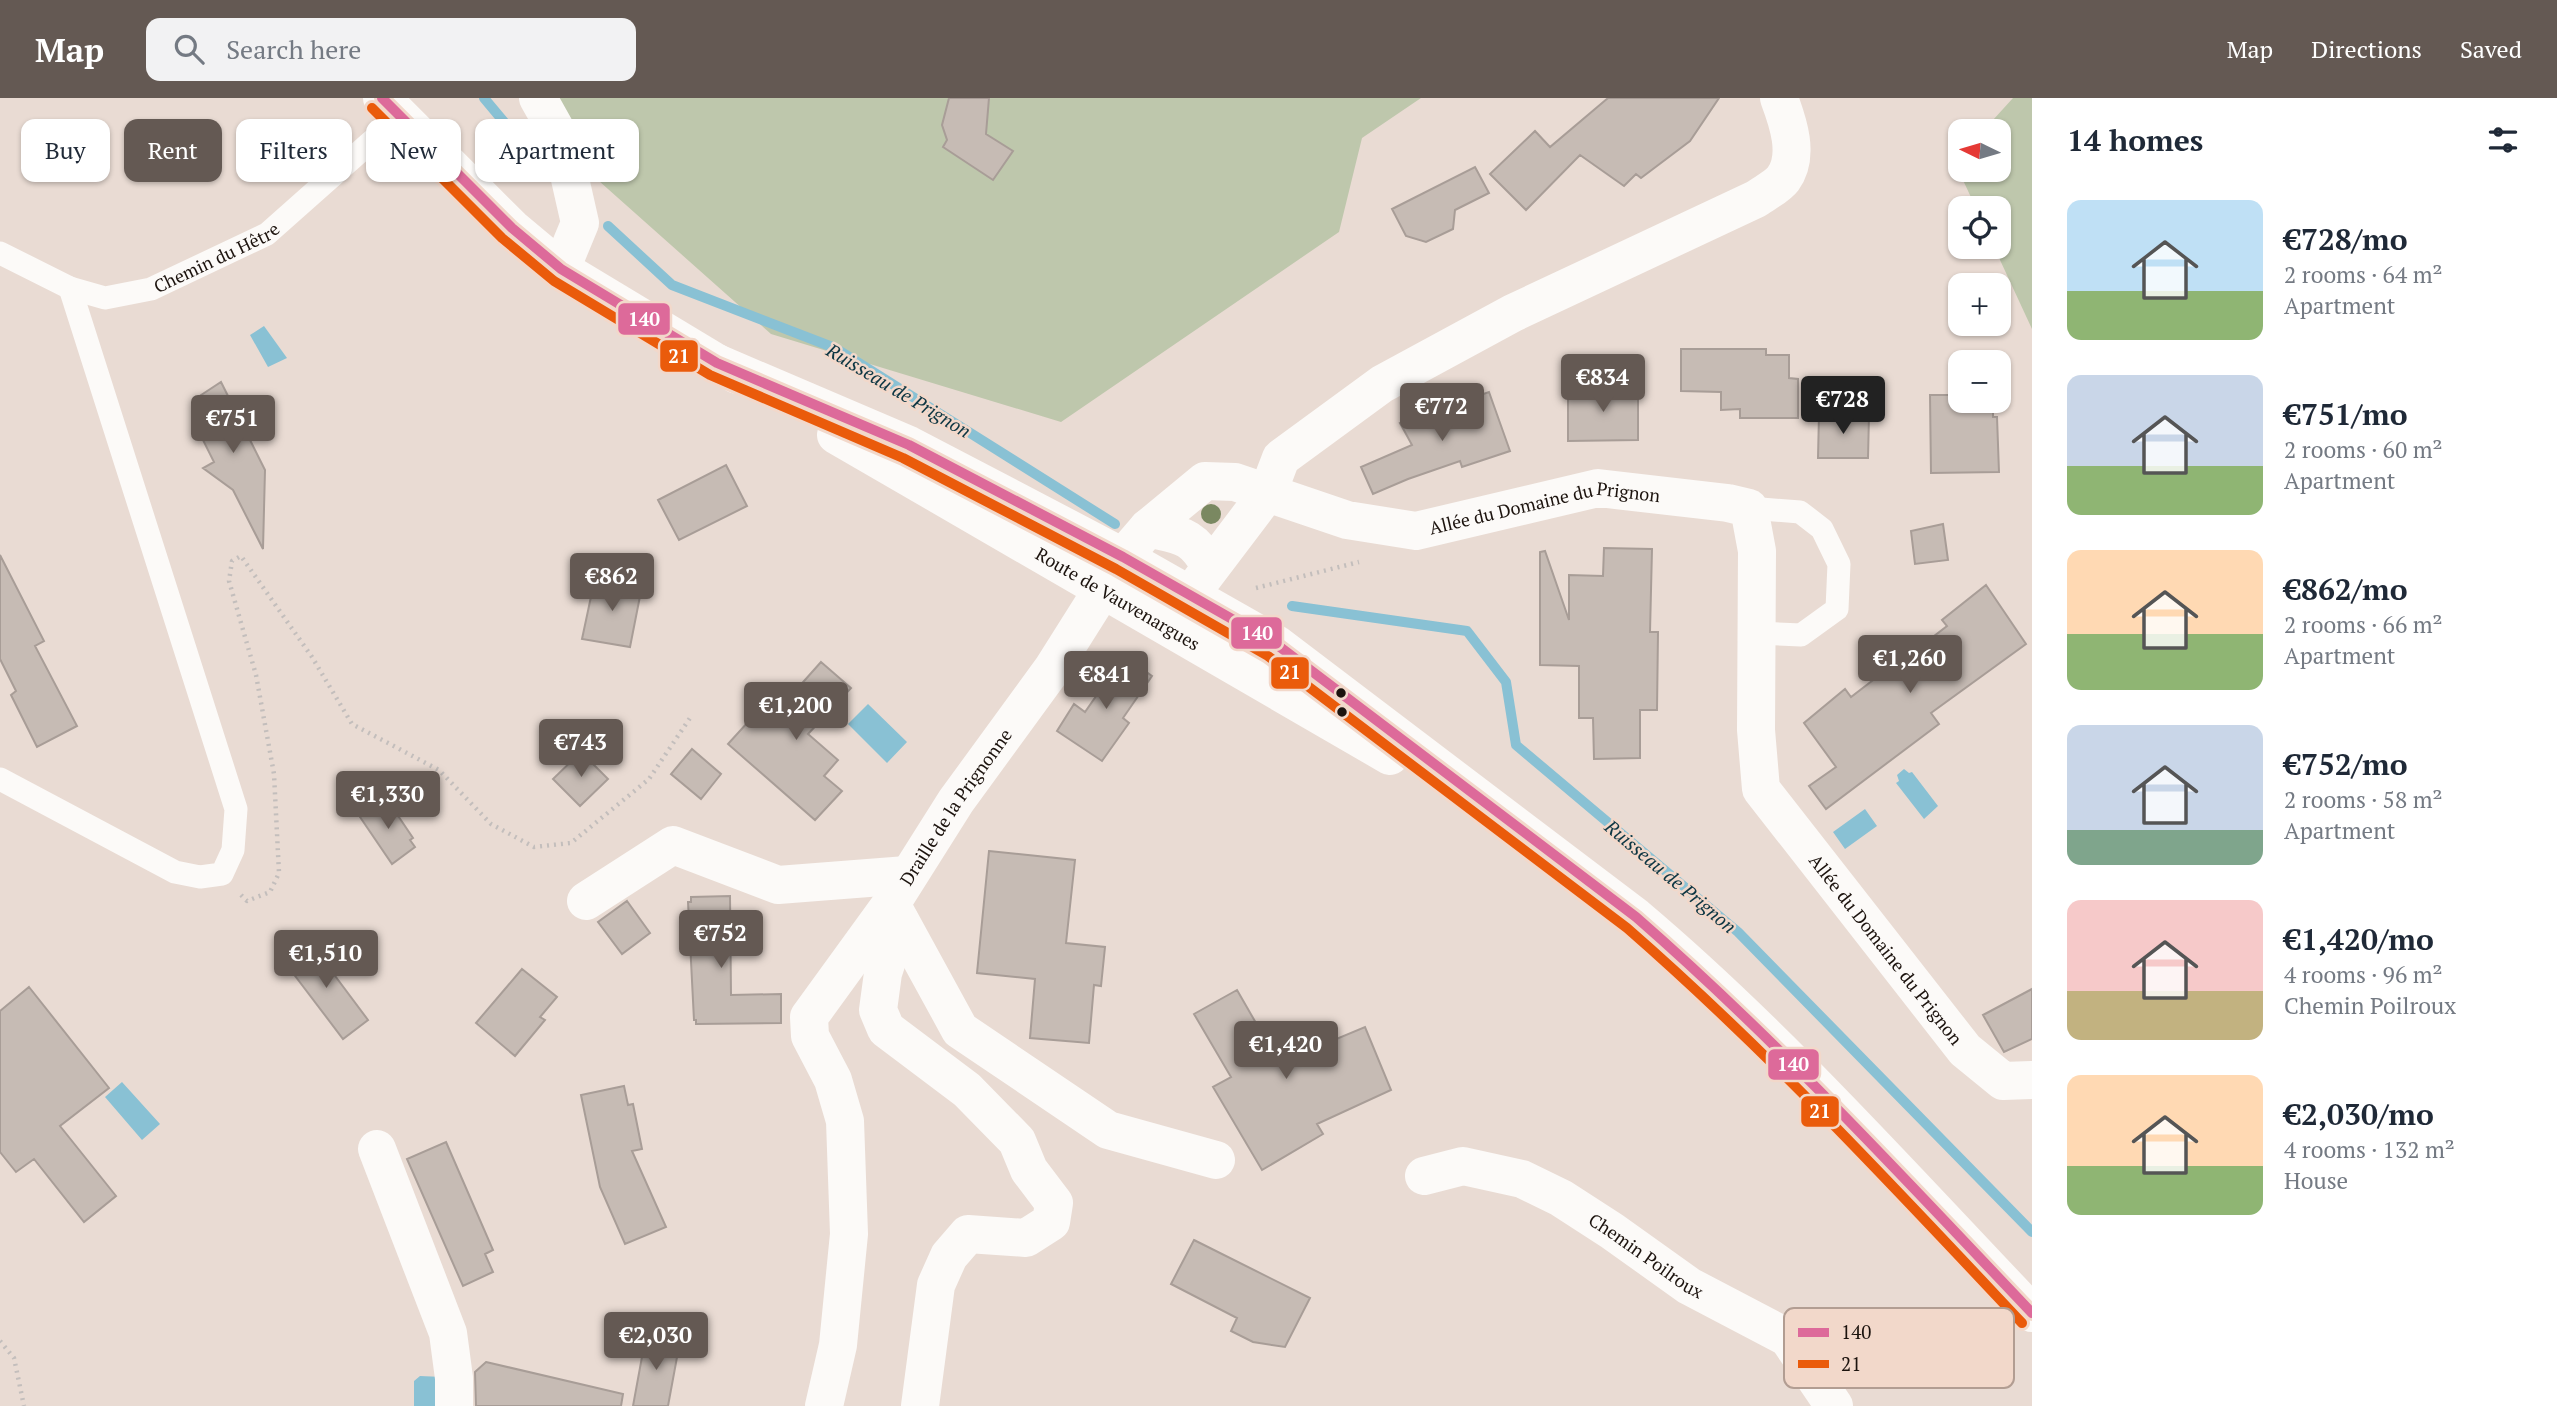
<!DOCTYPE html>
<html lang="en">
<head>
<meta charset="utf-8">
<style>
  body { margin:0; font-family:"PT Serif",serif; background:#f2f2f3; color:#1f2937; height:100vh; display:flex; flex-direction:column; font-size:26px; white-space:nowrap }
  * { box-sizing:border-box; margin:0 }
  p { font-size:23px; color:#747a83 }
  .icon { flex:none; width:38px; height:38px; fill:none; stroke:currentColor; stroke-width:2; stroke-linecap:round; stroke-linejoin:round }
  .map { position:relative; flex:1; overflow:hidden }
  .sheet { display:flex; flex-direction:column; background:#fff; width:525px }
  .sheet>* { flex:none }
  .top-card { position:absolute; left:21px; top:21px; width:665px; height:63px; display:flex; gap:14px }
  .needle { width:46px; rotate:275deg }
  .controls { position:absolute; left:1948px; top:21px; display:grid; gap:14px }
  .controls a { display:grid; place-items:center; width:63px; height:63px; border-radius:14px; background:#fff; box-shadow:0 2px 5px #0004; font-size:35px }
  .price { position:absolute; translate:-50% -60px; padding:0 16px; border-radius:7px; background:#645953; color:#fff; font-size:23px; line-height:46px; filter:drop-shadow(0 2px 4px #0008) }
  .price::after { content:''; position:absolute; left:50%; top:42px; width:21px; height:16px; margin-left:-10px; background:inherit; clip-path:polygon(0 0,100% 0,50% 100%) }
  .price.active { background:#222; color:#fff }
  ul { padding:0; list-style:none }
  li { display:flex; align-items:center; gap:21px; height:175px; padding:0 35px }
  li span { display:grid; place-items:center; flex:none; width:196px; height:140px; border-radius:14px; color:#555 }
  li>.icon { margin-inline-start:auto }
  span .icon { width:84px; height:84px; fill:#fffc; stroke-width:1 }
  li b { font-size:30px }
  h2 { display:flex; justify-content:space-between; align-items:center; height:84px; padding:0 35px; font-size:30px }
  .pill { padding:0 24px; border-radius:14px; background:#fff; box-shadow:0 2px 5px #0004; font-size:24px; line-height:63px }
  .pill.active { background:#645953; color:#fff }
  header { display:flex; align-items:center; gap:42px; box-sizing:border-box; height:98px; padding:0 35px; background:#645953; color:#fff }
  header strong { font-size:33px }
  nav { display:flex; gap:38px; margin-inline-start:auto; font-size:24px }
  .search { width:490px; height:63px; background:#f2f2f3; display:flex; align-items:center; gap:18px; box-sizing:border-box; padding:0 24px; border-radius:14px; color:#747a83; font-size:26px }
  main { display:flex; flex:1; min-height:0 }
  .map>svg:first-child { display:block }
  .green { fill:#bec7ac }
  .water { fill:#89c1d4 }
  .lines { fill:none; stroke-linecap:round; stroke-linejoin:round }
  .stream { stroke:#89c1d4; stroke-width:10 }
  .building { fill:#c6bbb4; stroke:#a89d97; stroke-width:2 }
  .path { stroke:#c3bebc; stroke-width:4.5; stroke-dasharray:2 5; stroke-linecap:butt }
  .service { stroke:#fcfaf8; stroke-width:23 }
  .minor { stroke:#fcfaf8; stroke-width:38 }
  .secondary { stroke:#fcfaf8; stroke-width:38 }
  .bus-1-casing { stroke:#f2d8ca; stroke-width:16 }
  .bus-2-casing { stroke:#f2d8ca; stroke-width:16 }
  .bus-1 { stroke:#dd6a9a; stroke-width:10 }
  .bus-2 { stroke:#ea5b0b; stroke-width:10 }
  .tree { fill:#7a8861 }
  .bus-dot { fill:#1c130e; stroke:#f2d8ca; stroke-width:2.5 }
  .labels { text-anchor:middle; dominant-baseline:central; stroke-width:5; stroke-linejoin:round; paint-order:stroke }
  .street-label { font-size:18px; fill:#1c130e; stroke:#f2d8ca }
  .water-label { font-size:19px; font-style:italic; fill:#0d3643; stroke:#f2d8ca }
  .key { fill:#f2d8ca; stroke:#b29d92; stroke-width:2 }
  .key-label { font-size:19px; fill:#1c130e }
  .line-badge { stroke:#f2d8ca; stroke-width:2.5 }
  .badge-label { font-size:19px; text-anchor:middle; font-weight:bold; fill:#fff }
</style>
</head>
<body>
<header>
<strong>Map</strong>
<div class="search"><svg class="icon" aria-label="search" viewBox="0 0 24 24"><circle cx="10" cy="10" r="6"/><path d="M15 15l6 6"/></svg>Search here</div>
<nav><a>Map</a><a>Directions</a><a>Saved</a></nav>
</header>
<main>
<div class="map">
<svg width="2032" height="1308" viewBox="0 0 2032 1308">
  <rect width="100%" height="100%" fill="#e9dbd3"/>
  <path class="green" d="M 554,0 L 1421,0 L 1362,40 L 1339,134 L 1061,324 L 771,236 L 599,83 Z
    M 2013,0 L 2032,0 L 2032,231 L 1994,149 L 1998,149 L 1998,110 L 1976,110 L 1955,65 L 1960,59 L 1960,72 L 1998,72 L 1998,33 L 1983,33 Z"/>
  <path class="water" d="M 264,228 L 287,260 L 268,269 L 250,237 Z
    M 868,606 L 907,644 L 887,665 L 848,626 Z
    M 1904,671 L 1909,675 L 1912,674 L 1938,708 L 1924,721 L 1896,685 L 1899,683 L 1897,677 Z
    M 1865,711 L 1877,728 L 1845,751 L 1833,734 Z
    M 122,984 L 160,1026 L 142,1042 L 105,999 Z
    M 420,1278 L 443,1279 L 442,1308 L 414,1308 L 414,1283 Z"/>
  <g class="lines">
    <path class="stream" d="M 484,0 L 550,79
      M 608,128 L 672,187 L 835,250 L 1115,426
      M 1292,508 L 1467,533 L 1506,584 L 1516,647 L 1738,834 L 2032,1134"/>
  </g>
  <path class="building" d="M 949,0 L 989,0 L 986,36 L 1013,53 L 993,82 L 943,49 L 947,42 L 942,27 Z
    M 1608,0 L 1719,0 L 1690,43 L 1641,80 L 1636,76 L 1624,88 L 1580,57 L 1526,112 L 1490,76 L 1535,33 L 1550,49 Z
    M 1475,69 L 1489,95 L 1455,112 L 1453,131 L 1426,144 L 1406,138 L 1392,111 Z
    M 1681,251 L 1766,251 L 1766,257 L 1789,257 L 1789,280 L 1798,281 L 1798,320 L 1740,320 L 1740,311 L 1721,312 L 1721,294 L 1681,293 Z
    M 221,284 L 265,372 L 263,451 L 233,392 L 203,370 L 214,364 L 194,324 L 203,319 L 195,301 Z
    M 1568,289 L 1638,290 L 1638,342 L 1568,343 Z
    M 1489,294 L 1510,353 L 1462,369 L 1460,363 L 1408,381 L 1373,396 L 1361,369 L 1412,347 L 1400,325 Z
    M 1930,297 L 1960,297 L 1960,303 L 1993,303 L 1993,319 L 1997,319 L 1999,374 L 1931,375 Z
    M 1819,316 L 1869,317 L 1868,360 L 1818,360 Z
    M 726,367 L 747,408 L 679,442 L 658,402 Z
    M 1943,426 L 1948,462 L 1915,466 L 1911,433 Z
    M 1604,450 L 1652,451 L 1650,534 L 1658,534 L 1657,612 L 1640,612 L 1640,660 L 1594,661 L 1593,620 L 1579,620 L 1579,568 L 1540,567 L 1540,454 L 1545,453 L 1569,522 L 1569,477 L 1603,478 Z
    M 0,457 L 44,543 L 35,548 L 77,628 L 37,649 L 11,597 L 16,593 L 0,561 Z
    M 595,480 L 642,488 L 630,549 L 582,541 Z
    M 1986,487 L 2026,546 L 1931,615 L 1939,626 L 1826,711 L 1809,688 L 1836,669 L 1804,625 L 1845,591 L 1851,599 L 1881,576 L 1882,578 L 1947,528 L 1942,522 Z
    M 1124,558 L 1152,578 L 1123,620 L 1129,625 L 1102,663 L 1057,633 L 1074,606 L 1085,614 Z
    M 821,564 L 851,590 L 808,636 L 838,662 L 824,678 L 842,693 L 815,722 L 728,646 L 769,601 L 780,610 Z
    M 692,651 L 721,676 L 701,701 L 671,676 Z
    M 581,654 L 608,681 L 580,708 L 553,681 Z
    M 386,700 L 413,740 L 410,742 L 415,749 L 392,766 L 360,719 Z
    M 989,753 L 1075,762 L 1066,845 L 1105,849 L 1101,888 L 1094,887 L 1089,945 L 1030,940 L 1035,881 L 977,875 Z
    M 730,798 L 731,897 L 781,896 L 781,925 L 696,926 L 696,922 L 694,922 L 688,804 L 691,804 L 691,799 Z
    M 627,803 L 650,835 L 622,856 L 598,824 Z
    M 309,843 L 368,922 L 343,941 L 283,862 Z
    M 522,871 L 557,899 L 540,919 L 545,922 L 515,958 L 476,925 Z
    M 29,889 L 109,990 L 60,1028 L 116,1098 L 84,1124 L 34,1061 L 16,1074 L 0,1054 L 0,913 Z
    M 2032,891 L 2032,941 L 2004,954 L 1983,917 Z
    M 1237,892 L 1279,965 L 1365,929 L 1391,992 L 1317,1026 L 1323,1036 L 1262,1072 L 1213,989 L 1231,979 L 1194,916 Z
    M 624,988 L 628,1007 L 633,1006 L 642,1051 L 632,1053 L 666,1129 L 625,1146 L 600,1089 L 581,997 Z
    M 446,1044 L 493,1152 L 485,1156 L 493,1174 L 463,1188 L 407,1061 Z
    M 1194,1142 L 1310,1200 L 1285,1249 L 1253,1244 L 1231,1233 L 1237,1220 L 1171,1186 Z
    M 646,1237 L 680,1243 L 668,1308 L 633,1308 Z
    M 486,1264 L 623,1296 L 621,1308 L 476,1308 L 475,1274 Z"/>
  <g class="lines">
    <path class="path" d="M 1256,490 L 1359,464
      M 241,797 L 247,803 L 270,794 L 279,775 L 274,676 L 256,577 L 229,483 L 232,463 L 241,458 L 312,559 L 352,626 L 439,672 L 491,726 L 534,749 L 571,745 L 649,681 L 692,617
      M 0,1243 L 14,1260 L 24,1308"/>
    <g class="service">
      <path id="s1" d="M 0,155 L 70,190 L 105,200 L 151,191 L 267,136 L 400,18"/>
      <path d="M 1749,410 L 1800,414 L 1822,431 L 1839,466 L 1837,511 L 1801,537 L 1757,535"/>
      <path d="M 0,681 L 175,774 L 200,779 L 222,776 L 233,752 L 236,711 L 70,190"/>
    </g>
    <g class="minor">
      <path d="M 538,0 L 561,41 L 580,125 L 561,171"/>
      <path d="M 1148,430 C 1181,438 1192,436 1210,468"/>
      <path d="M 1157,495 L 1190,497 L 1268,394 L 1281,360 L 1382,286 L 1513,215 L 1756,101 C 1764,95 1777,89 1783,81 C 1800,58 1788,24 1779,0"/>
      <path d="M 586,803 L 673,747 L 778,787 L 907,777"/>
      <path d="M 900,823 L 883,875 L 878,912 L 886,931 L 967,992 L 1017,1043 L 1029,1072 L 1054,1105 L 1051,1124 L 1026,1140 L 968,1136 L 949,1158 L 936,1187 L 920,1308"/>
      <path d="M 377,1051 L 448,1235 L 454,1280 L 454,1308"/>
      <path id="s2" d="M 1216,1062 L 1108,1032 L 960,932 L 891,806 L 956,703 L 1053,570 L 1123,459 L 1148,430 L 1205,383 L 1235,384 L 1347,422 L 1416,433 L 1598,390 L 1728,405 L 1749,410 L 1757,453 L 1756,632 L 1761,691 L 1965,952 L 2003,983 L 2032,982"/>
      <path id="s3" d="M 1424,1078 L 1463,1068 L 1522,1081 L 1561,1100 L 1612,1133 L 1689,1188 L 1788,1240 L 1834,1308"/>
      <path d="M 824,1308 L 838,1247 L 849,1136 L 845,1023 L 833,982 L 810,938 L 809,919 L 891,806"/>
    </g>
    <g class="secondary">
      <path d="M 382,0 L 512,130 L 561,171 L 737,277"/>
      <path d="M 717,265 L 909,347 L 1123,459 L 1276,546 L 1636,819 C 1777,938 1904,1081 2032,1215"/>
      <path id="s4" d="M 836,337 L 1390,658"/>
    </g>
    <g class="bus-1-casing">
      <path id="bus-1" d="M 382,0 L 512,130 L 561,171 L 717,265 L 909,347 L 1123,459 L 1276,546 L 1636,819 C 1777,942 1903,1079 2032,1215"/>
    </g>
    <g class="bus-2-casing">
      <path id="bus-2" d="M 372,10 L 502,140 L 554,183 L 710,277 L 903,360 L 1116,471 L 1268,558 L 1627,830 C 1768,953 1894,1089 2022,1225"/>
    </g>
    <use href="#bus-1" class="bus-1"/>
    <use href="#bus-2" class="bus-2"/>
  </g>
  <circle class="tree" cx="1211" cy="416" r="10"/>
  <g class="bus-dot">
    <circle cx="1341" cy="595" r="6"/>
    <circle cx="1342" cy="614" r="6"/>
  </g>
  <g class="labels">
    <g class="street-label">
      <text stroke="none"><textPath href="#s1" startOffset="234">Chemin du Hêtre</textPath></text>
      <text stroke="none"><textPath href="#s2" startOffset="1314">Allée du Domaine du Prignon</textPath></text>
      <text stroke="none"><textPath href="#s4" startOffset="326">Route de Vauvenargues</textPath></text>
      <text stroke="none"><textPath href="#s2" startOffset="551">Draille de la Prignonne</textPath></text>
      <text stroke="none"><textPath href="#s2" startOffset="2007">Allée du Domaine du Prignon</textPath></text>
      <text stroke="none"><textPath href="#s3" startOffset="247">Chemin Poilroux</textPath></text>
    </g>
    <g class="water-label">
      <text transform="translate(899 292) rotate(31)">Ruisseau de Prignon</text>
      <text transform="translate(1671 778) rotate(40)">Ruisseau de Prignon</text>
    </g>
  </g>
  <rect x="1784" y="1210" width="230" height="80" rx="10" class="key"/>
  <rect x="1798" y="1230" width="31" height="9" fill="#dd6a9a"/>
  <rect x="1798" y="1262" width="31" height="8" fill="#ea5b0b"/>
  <g class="key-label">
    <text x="1841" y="1241">140</text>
    <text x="1841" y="1273">21</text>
  </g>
  <g class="line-badge">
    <rect x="617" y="204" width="54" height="34" rx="7" fill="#dd6a9a"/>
    <rect x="659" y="241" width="40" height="34" rx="7" fill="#ea5b0b"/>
    <rect x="1230" y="518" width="53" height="34" rx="7" fill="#dd6a9a"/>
    <rect x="1270" y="558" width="40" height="34" rx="7" fill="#ea5b0b"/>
    <rect x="1767" y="950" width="53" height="33" rx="7" fill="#dd6a9a"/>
    <rect x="1800" y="997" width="40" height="33" rx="7" fill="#ea5b0b"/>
  </g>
  <g class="badge-label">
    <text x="644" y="228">140</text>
    <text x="679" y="265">21</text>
    <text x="1257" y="542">140</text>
    <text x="1290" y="581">21</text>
    <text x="1793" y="973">140</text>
    <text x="1820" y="1020">21</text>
  </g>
</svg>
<div class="controls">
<a><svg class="needle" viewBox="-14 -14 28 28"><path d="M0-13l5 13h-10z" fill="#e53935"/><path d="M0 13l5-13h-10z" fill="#747a83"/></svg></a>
<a><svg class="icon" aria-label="locate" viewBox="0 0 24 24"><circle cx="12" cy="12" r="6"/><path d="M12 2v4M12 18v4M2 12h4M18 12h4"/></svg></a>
<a>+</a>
<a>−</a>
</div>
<b class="price" style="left:1603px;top:316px">€834</b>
<b class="price active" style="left:1843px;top:338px">€728</b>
<b class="price" style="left:1442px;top:345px">€772</b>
<b class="price" style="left:233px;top:357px">€751</b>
<b class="price" style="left:612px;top:515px">€862</b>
<b class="price" style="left:1910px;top:597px">€1,260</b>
<b class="price" style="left:1106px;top:613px">€841</b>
<b class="price" style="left:796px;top:644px">€1,200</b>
<b class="price" style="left:581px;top:681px">€743</b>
<b class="price" style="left:388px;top:733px">€1,330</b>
<b class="price" style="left:721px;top:872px">€752</b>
<b class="price" style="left:326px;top:892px">€1,510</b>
<b class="price" style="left:1286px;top:983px">€1,420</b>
<b class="price" style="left:656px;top:1274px">€2,030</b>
<div class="top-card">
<a class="pill">Buy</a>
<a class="pill active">Rent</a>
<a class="pill">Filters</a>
<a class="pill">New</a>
<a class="pill">Apartment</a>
</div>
</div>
<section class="sheet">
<h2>14 homes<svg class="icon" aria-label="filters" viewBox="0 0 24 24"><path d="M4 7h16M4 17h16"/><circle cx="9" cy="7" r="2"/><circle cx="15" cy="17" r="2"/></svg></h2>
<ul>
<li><span style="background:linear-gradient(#bfe0f5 65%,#8fb573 0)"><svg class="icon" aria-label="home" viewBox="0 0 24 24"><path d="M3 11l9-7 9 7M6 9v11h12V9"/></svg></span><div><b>€728/mo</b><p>2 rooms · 64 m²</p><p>Apartment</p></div></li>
<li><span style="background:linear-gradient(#c9d6e8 65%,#8fb573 0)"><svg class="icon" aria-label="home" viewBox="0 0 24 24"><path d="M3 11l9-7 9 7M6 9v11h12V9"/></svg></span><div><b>€751/mo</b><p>2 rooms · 60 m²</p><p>Apartment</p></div></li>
<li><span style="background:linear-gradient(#ffd9b3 60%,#8fb573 0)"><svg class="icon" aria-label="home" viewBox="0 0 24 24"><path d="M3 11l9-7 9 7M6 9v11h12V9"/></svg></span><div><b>€862/mo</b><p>2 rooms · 66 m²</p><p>Apartment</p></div></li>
<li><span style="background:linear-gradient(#c9d6e8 75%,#7fa58c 0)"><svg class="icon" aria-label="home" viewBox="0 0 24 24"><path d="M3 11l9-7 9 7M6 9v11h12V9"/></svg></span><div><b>€752/mo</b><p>2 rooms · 58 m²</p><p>Apartment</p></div></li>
<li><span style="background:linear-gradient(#f6c9c9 65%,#c2b280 0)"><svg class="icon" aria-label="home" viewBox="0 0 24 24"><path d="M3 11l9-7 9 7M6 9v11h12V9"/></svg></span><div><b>€1,420/mo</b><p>4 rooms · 96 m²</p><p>Chemin Poilroux</p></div></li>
<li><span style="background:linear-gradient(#ffd9b3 65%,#8fb573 0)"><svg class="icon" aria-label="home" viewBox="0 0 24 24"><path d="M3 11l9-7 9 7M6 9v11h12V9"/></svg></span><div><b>€2,030/mo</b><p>4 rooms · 132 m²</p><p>House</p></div></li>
</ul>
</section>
</main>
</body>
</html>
